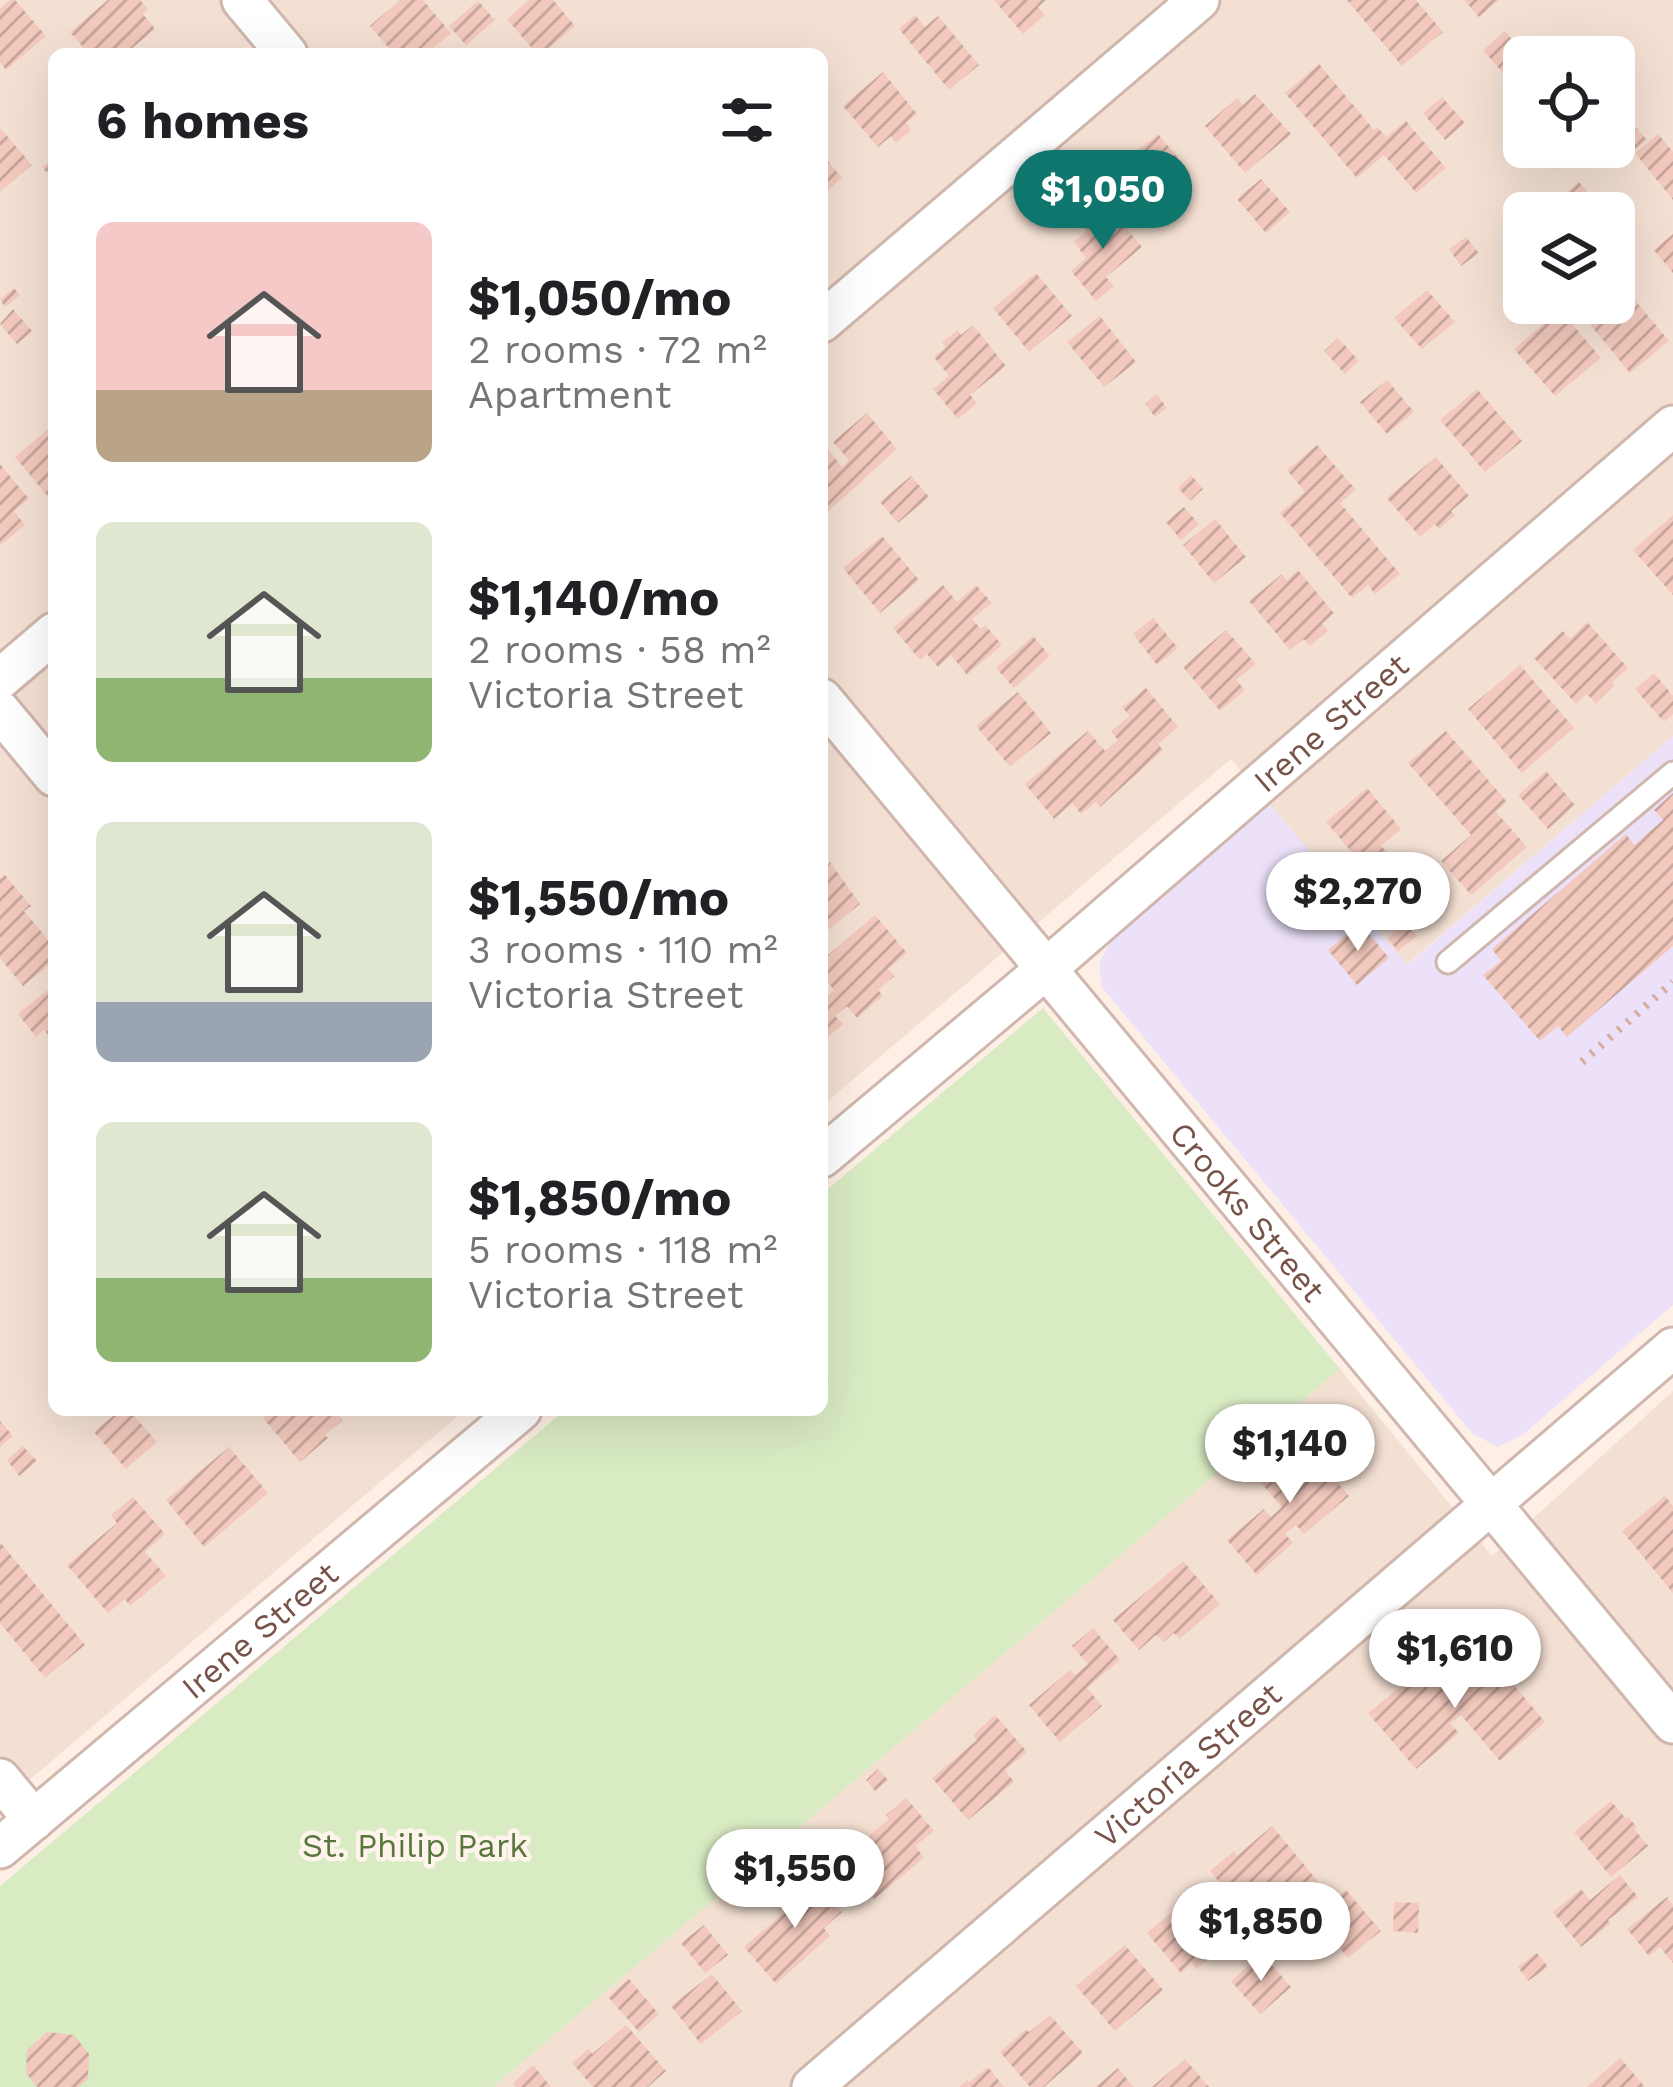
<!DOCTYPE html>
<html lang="en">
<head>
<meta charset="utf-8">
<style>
  body { margin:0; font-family:"Work Sans",sans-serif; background:#f6f6f6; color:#202124; height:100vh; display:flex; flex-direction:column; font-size:45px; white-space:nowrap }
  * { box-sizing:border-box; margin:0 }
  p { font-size:39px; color:#757577 }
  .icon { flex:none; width:66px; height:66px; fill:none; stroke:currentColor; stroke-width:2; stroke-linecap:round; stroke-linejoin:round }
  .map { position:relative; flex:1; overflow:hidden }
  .sheet { position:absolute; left:48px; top:48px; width:780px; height:1368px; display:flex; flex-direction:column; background:#fff; border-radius:18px; box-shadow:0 12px 48px #0002 }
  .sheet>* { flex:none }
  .controls { position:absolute; left:1503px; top:36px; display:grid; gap:24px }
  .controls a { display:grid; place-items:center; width:132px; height:132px; border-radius:18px; background:#fff; box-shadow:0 12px 48px #0002; font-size:60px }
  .price { position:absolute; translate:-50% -102px; padding:0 27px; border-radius:42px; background:#fff; color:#222; font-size:39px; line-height:78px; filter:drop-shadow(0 3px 6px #0008) }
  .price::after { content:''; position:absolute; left:50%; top:72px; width:36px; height:27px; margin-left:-18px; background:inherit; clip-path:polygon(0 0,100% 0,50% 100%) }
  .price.selected { background:#0f766e; color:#fff }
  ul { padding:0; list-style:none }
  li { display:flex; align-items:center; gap:36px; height:300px; padding:0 48px }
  li span { display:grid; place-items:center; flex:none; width:336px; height:240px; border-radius:18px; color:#555 }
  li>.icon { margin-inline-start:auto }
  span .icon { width:144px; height:144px; fill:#fffc; stroke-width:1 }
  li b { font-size:51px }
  h2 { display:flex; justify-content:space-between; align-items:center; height:144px; padding:0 48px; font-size:51px }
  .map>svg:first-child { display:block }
  .residential { fill:#f4e0d3; fill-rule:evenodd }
  .education { fill:#ece1f9 }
  .green { fill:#d9ebc3 }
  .building { fill:url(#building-hatch) }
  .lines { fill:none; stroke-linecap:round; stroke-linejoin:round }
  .service-casing { stroke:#d0b7ad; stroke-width:27 }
  .minor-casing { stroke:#d0b7ad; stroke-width:45 }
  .path { stroke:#d7ac9f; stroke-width:8; stroke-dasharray:3 9; stroke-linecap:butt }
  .service { stroke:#fff; stroke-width:21 }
  .minor { stroke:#fff; stroke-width:39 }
  .labels { text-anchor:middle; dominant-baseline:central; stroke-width:9; stroke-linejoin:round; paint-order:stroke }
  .street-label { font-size:33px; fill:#765249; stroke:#fff4eb }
  .park-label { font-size:33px; fill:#58763e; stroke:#fff4eb }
</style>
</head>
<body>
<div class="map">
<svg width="1673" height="2087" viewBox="0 0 1673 2087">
  <defs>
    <pattern id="building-hatch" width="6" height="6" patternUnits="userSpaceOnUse" patternTransform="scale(3)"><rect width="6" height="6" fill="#f2c9bc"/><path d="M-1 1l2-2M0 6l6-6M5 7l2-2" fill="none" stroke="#c9a69b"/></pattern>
  </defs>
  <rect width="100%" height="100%" fill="#fdefe5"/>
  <path class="residential" d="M 0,0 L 1673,0 L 1673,736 L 1406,965 L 1231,759 L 822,1106 L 822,54 L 54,54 L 54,1410 L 465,1410 L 0,1805 ZM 1524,57 L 1614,57 L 1614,147 L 1524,147 ZM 1524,213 L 1614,213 L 1614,303 L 1524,303 Z
    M 1340,1369 L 1492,1556 L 1673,1391 L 1673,2087 L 493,2087 Z"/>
  <path class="education" d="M 1673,736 L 1673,1305 L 1521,1436 L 1497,1447 L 1472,1433 L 1101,986 L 1100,963 L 1113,937 L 1269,803 L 1407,965 Z"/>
  <path class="green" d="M 1043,1008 L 1340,1369 L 493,2087 L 0,2087 L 0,1886 L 565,1410 L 822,1410 L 822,1194 Z"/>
  <path class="building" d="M 10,0 L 15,0 L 46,36 L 6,70 L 0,62 L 0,9 Z
    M 108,0 L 140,0 L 148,9 L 143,14 L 155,29 L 125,54 L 89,54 L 70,32 Z
    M 400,0 L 423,0 L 451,33 L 426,54 L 394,54 L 370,26 Z
    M 529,0 L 553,0 L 575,26 L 542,54 L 537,54 L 507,19 Z
    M 994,0 L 1046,0 L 1038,7 L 1045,15 L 1023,34 Z
    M 1347,0 L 1416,0 L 1443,32 L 1402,66 Z
    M 1464,0 L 1499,0 L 1479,17 Z
    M 478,1 L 495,20 L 466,45 L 449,26 Z
    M 915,15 L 925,27 L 938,16 L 979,65 L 949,90 L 899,29 Z
    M 1505,31 L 1526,57 L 1524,57 L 1524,70 L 1510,81 L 1483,50 Z
    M 1319,64 L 1374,130 L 1377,127 L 1386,137 L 1406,121 L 1446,168 L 1416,193 L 1384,155 L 1357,178 L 1285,93 Z
    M 883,72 L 917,114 L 906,123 L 911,130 L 896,143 L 891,136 L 878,147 L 843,106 Z
    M 1255,94 L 1291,134 L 1245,173 L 1205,126 L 1237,98 L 1243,105 Z
    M 1442,97 L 1465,123 L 1445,140 L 1423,113 Z
    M 0,128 L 32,165 L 0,192 Z
    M 1637,128 L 1647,140 L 1636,149 L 1626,137 Z
    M 1158,134 L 1191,173 L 1151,206 L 1144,198 L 1136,205 L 1109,173 Z
    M 1658,134 L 1673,152 L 1673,200 L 1635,153 Z
    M 822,154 L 842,178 L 822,195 Z
    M 54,157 L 54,181 L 42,167 Z
    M 1261,179 L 1290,212 L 1266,233 L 1237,199 Z
    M 1579,182 L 1606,213 L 1557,213 L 1551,205 Z
    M 1111,210 L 1142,247 L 1106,277 L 1114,286 L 1096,301 L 1071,271 L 1086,258 L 1074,242 L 1087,230 L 1082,224 L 1094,213 L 1100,219 Z
    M 1614,222 L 1628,238 L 1614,250 Z
    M 1673,234 L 1673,273 L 1654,250 Z
    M 1466,237 L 1479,253 L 1461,266 L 1449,249 Z
    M 1036,273 L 1072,316 L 1029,352 L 993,308 Z
    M 1617,279 L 1669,341 L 1630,373 L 1579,311 L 1589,303 L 1614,303 L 1614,282 Z
    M 14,288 L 20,295 L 5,307 L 0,299 Z
    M 1427,290 L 1455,322 L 1422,349 L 1394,318 Z
    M 13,309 L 32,331 L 17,344 L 0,324 Z
    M 1560,310 L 1601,358 L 1555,396 L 1514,349 Z
    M 1100,316 L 1136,362 L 1104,387 L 1067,342 Z
    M 973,325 L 1006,366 L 970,395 L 977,403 L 958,419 L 933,389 L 949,376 L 934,357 L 946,347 L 942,343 L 957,330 L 961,335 Z
    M 1338,338 L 1359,361 L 1345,374 L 1324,351 Z
    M 1387,380 L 1414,412 L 1387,434 L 1360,402 Z
    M 1477,389 L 1522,441 L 1485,472 L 1440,420 Z
    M 1157,394 L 1167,408 L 1155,417 L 1145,404 Z
    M 867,413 L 897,449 L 822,517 L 822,450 L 826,447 L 842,467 L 849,460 L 833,442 Z
    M 54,424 L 54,496 L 50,499 L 15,457 Z
    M 1317,445 L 1356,490 L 1340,503 L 1400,574 L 1375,594 L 1368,585 L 1352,598 L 1280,513 L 1305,492 L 1287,470 Z
    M 1436,457 L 1469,496 L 1451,511 L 1455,515 L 1439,529 L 1435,524 L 1420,537 L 1387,498 Z
    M 0,464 L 29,499 L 14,511 L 25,525 L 0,545 Z
    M 1191,475 L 1203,489 L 1190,501 L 1178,488 Z
    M 911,476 L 929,497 L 898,523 L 880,502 Z
    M 1184,507 L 1199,524 L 1181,540 L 1166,522 Z
    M 1673,515 L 1673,595 L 1633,550 Z
    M 1215,519 L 1246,557 L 1214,583 L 1183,545 Z
    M 882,536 L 919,580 L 880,613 L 843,568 Z
    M 1298,570 L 1334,613 L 1322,624 L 1328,631 L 1310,646 L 1304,639 L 1290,650 L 1249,601 L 1282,574 L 1287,580 Z
    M 943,585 L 957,602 L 976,585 L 992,603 L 972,619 L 981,629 L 985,625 L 1002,645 L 967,675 L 951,655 L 938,667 L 927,654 L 920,660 L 893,628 Z
    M 1153,618 L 1178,648 L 1157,665 L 1133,634 Z
    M 1587,622 L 1628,668 L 1612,682 L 1615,685 L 1596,704 L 1587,694 L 1576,704 L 1534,658 L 1563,631 L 1570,639 Z
    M 1226,630 L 1256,664 L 1236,680 L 1245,690 L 1220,711 L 1183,667 Z
    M 1033,636 L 1050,656 L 1014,688 L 996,668 Z
    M 1520,665 L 1574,728 L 1522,773 L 1468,709 Z
    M 1654,673 L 1673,696 L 1673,714 L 1664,722 L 1635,689 Z
    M 1146,688 L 1178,727 L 1158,744 L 1163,750 L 1100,807 L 1096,802 L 1081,814 L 1072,803 L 1054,819 L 1025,784 L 1088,731 L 1105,751 L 1118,740 L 1111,731 L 1130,716 L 1122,707 Z
    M 1018,692 L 1051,733 L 1010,767 L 976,726 Z
    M 1446,731 L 1507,802 L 1496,812 L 1527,847 L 1471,895 L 1441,861 L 1471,835 L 1408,763 Z
    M 1546,771 L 1575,805 L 1548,829 L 1518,795 Z
    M 1367,788 L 1401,829 L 1381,846 L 1389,854 L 1368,871 L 1326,822 Z
    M 1673,793 L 1673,946 L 1567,1037 L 1558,1026 L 1540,1041 L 1483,975 L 1501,961 L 1492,949 L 1626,834 L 1634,845 L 1663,820 L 1654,810 Z
    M 822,858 L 827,865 L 830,862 L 860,904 L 822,935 Z
    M 1374,873 L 1404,909 L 1378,931 L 1348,895 Z
    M 5,875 L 31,906 L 24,911 L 54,947 L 54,961 L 23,986 L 0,958 L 0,879 Z
    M 875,915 L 907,953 L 888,969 L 895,976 L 878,990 L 883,996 L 857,1018 L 847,1006 L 835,1016 L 843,1024 L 822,1042 L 822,1001 L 834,990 L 822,975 L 822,960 Z
    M 1360,923 L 1389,958 L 1357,985 L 1328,950 Z
    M 1406,923 L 1417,936 L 1398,951 L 1387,938 Z
    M 54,985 L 54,1042 L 44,1030 L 36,1037 L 18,1014 Z
    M 120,1410 L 129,1410 L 157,1442 L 126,1469 L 94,1432 Z
    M 273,1410 L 335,1410 L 343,1420 L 325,1435 L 328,1438 L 300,1462 L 263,1418 Z
    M 0,1421 L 13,1436 L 0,1447 Z
    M 1249,1422 L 1259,1434 L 1241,1449 L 1231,1437 Z
    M 1310,1439 L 1340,1473 L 1334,1478 L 1349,1496 L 1304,1534 L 1296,1525 L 1285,1534 L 1293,1543 L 1257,1575 L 1227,1540 L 1264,1509 L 1271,1517 L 1282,1507 L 1260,1482 Z
    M 23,1446 L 37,1461 L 19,1476 L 7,1460 Z
    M 229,1447 L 268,1493 L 204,1547 L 166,1500 Z
    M 1665,1496 L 1673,1506 L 1673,1593 L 1622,1531 Z
    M 133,1497 L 165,1534 L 145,1552 L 166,1576 L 130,1606 L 125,1599 L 108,1613 L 67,1565 L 117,1523 L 111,1515 Z
    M 0,1542 L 85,1645 L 45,1678 L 0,1623 Z
    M 1183,1561 L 1220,1604 L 1180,1639 L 1174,1633 L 1164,1642 L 1156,1635 L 1139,1650 L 1113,1620 Z
    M 1093,1628 L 1120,1660 L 1087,1688 L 1102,1706 L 1060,1742 L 1029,1705 L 1070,1670 L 1075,1675 L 1088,1664 L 1072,1646 Z
    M 1448,1649 L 1477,1682 L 1497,1665 L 1545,1722 L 1500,1761 L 1461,1715 L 1450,1723 L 1459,1733 L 1416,1769 L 1368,1713 Z
    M 995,1715 L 1027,1752 L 1005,1770 L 1014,1782 L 968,1820 L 932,1778 L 977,1740 L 973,1735 Z
    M 878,1769 L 888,1780 L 875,1791 L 866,1780 Z
    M 906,1798 L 934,1831 L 915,1846 L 924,1858 L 874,1899 L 840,1860 L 889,1819 L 886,1815 Z
    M 1611,1801 L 1626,1819 L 1628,1817 L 1637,1827 L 1634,1829 L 1648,1846 L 1611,1877 L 1574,1832 Z
    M 1272,1826 L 1321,1885 L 1301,1902 L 1290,1888 L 1277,1899 L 1288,1913 L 1263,1934 L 1210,1871 L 1234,1851 L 1237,1856 Z
    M 808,1874 L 842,1912 L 824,1928 L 830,1936 L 776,1984 L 744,1947 L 796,1902 L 787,1892 Z
    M 1620,1875 L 1638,1897 L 1608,1920 L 1610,1924 L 1581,1947 L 1553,1912 L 1581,1889 L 1590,1900 Z
    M 1346,1890 L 1381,1931 L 1348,1958 L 1314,1918 Z
    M 1667,1897 L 1673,1905 L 1673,1963 L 1660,1947 L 1649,1956 L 1627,1929 Z
    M 1184,1902 L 1218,1941 L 1202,1954 L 1207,1960 L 1196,1969 L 1192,1963 L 1181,1973 L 1147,1933 Z
    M 1394,1902 L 1419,1903 L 1418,1933 L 1393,1931 Z
    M 704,1925 L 728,1955 L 705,1973 L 681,1943 Z
    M 1125,1945 L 1163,1990 L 1115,2031 L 1076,1986 Z
    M 1537,1953 L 1548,1967 L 1528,1981 L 1518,1967 Z
    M 1262,1954 L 1291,1987 L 1260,2014 L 1231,1981 Z
    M 712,1974 L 742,2011 L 701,2044 L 671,2006 Z
    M 629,1979 L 659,2014 L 639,2032 L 608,1997 Z
    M 1050,2015 L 1083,2053 L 1044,2087 L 1030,2087 L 1000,2052 L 1026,2029 L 1029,2032 Z
    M 626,2025 L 666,2071 L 648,2087 L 593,2087 L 572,2063 L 588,2049 L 592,2054 Z
    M 47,2032 L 74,2035 L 89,2054 L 88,2079 L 79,2087 L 37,2087 L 26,2073 L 27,2050 Z
    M 1620,2058 L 1645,2087 L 1587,2087 Z
    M 1185,2059 L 1209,2087 L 1152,2087 Z
    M 533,2065 L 551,2087 L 516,2087 L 513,2083 Z
    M 988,2067 L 1004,2087 L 959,2087 L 967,2080 L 969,2082 Z
    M 1118,2068 L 1134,2087 L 1096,2087 Z"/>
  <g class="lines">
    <g class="service-casing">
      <path id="service" d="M 1448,962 L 1673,773"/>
    </g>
    <g class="minor-casing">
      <g id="minor">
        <path d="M 242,0 L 287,54"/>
        <path d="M 822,322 L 1199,0"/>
        <path d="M 0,679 L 54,633"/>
        <path id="s1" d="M 822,699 L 1673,1723"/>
        <path d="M 0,711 L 54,776"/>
        <path id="s2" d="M 822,1157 L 1046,969 L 1673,426"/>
        <path d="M 0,1779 L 34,1820"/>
        <path id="s3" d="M 0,1848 L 521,1410"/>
        <path id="s4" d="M 812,2087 L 1673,1348"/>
      </g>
    </g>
    <path class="path" d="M 1582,1062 L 1673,982"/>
    <use href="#service" class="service"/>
    <use href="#minor" class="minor"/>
  </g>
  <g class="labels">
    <g class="street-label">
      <text stroke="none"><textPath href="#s2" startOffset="669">Irene Street</textPath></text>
      <text stroke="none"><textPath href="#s1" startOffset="666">Crooks Street</textPath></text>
      <text stroke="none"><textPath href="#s3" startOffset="339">Irene Street</textPath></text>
      <text stroke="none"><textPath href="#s4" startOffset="495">Victoria Street</textPath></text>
    </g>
    <g class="park-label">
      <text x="415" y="1845">St. Philip Park</text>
    </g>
  </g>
</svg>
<div class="controls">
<a><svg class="icon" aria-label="locate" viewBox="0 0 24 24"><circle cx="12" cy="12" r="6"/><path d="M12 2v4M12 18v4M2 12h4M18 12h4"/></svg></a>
<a><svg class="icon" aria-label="layers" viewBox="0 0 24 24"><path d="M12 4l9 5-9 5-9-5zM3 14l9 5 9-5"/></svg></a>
</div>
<b class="price selected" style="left:1103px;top:252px">$1,050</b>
<b class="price" style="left:1358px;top:954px">$2,270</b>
<b class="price" style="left:1290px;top:1506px">$1,140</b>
<b class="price" style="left:1455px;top:1711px">$1,610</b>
<b class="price" style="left:795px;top:1931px">$1,550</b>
<b class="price" style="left:1261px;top:1984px">$1,850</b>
<section class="sheet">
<h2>6 homes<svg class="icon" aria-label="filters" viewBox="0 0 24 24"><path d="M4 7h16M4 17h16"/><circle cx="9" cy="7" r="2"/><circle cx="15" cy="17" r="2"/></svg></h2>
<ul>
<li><span style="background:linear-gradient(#f6c9c9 70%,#b9a48a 0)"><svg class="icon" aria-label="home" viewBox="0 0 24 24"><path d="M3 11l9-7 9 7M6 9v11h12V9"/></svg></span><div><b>$1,050/mo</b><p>2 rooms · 72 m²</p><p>Apartment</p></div></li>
<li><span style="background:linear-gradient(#dfe7d0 65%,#8fb573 0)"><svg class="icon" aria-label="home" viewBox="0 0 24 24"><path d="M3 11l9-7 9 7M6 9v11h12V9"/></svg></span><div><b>$1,140/mo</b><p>2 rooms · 58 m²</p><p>Victoria Street</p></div></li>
<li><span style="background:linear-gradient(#dfe7d0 75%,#9aa5b1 0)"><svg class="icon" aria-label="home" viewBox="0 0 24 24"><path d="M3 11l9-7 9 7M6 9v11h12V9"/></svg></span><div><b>$1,550/mo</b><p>3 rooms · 110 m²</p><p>Victoria Street</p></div></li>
<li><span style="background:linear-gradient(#dfe7d0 65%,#8fb573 0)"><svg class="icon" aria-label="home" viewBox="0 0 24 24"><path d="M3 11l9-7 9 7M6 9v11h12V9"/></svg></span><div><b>$1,850/mo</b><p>5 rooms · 118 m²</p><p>Victoria Street</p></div></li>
</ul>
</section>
</div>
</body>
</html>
